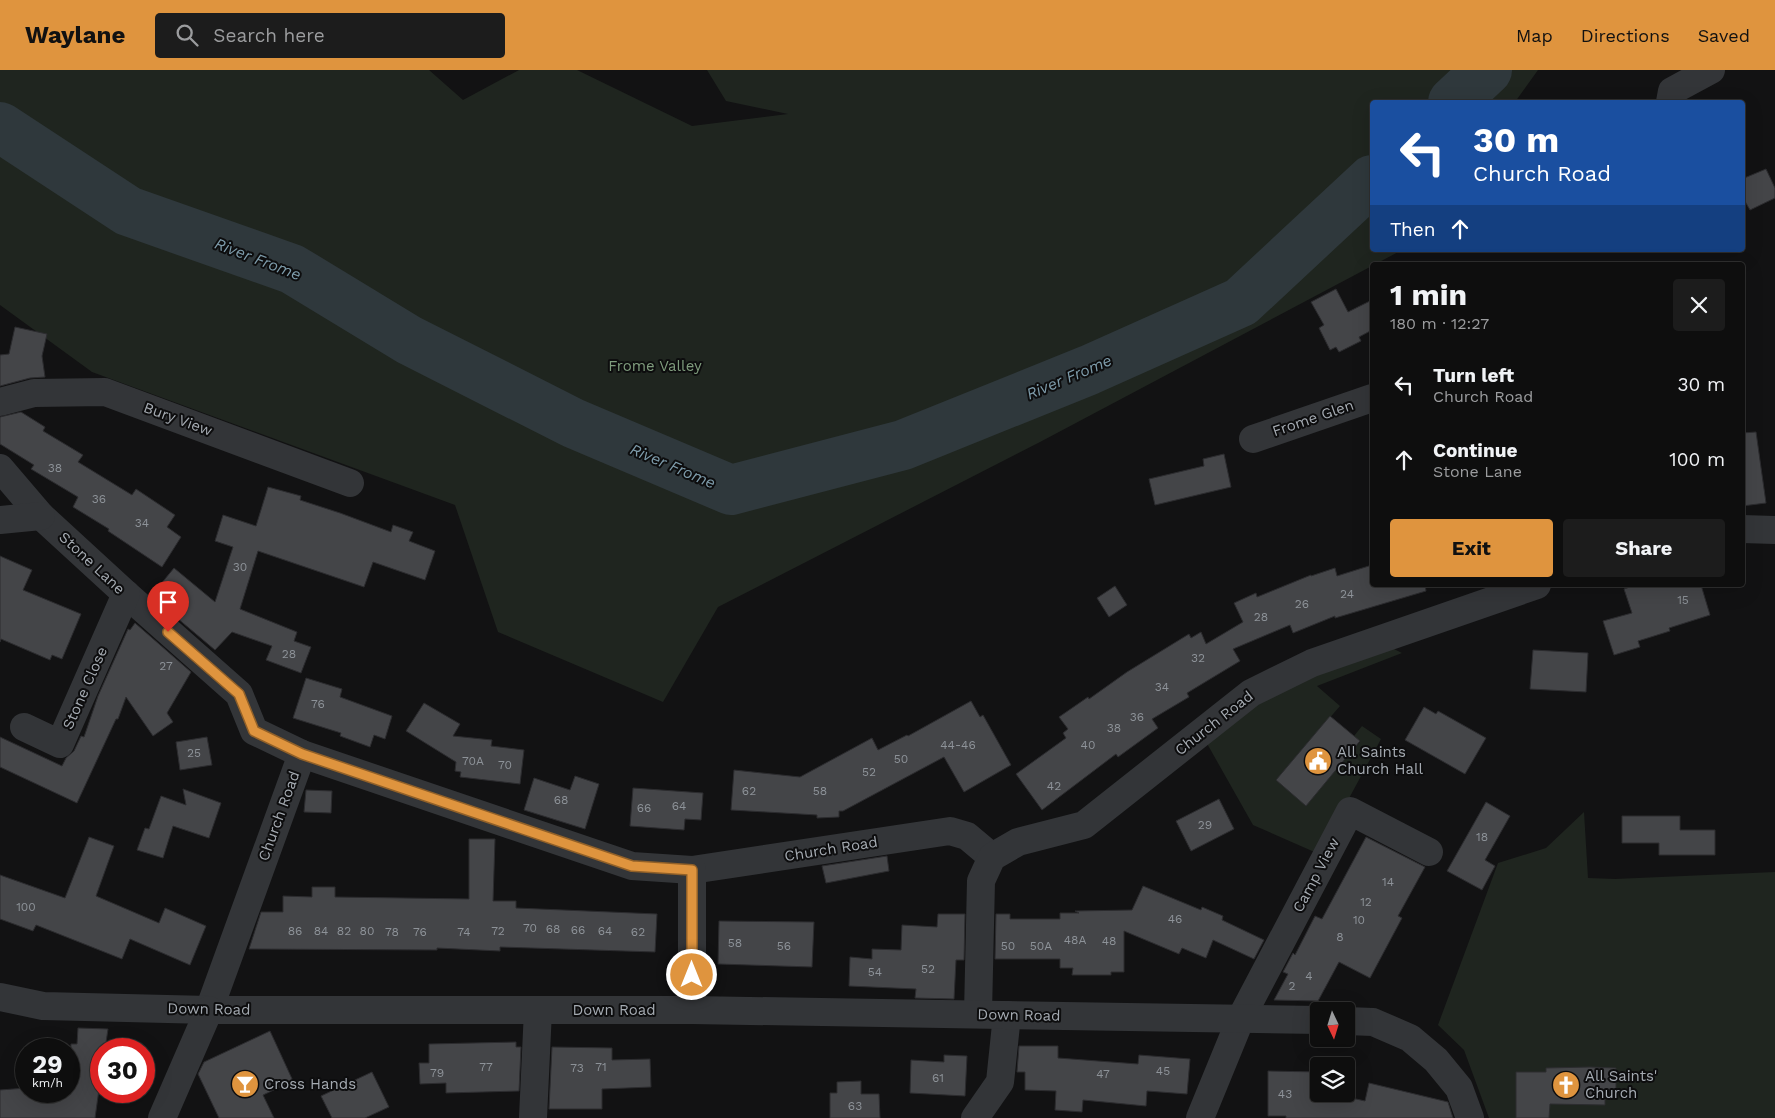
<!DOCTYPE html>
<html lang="en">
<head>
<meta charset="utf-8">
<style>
  :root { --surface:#0e0e0e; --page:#1c1c1c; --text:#f1f3f6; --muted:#9b9c9e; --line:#2e2e2e; --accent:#df943e }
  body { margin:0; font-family:"Work Sans",sans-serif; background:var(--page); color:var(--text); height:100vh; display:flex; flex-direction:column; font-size:19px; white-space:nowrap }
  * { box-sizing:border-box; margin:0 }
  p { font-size:16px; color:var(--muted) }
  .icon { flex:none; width:28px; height:28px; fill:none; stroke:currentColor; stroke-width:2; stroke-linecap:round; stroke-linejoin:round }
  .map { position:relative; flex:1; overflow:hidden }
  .side { position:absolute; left:1370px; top:192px; width:375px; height:325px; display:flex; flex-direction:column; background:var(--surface); border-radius:5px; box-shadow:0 5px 20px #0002,0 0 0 1px var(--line) }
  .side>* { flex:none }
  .guide { position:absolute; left:1370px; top:30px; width:375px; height:152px; border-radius:5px; box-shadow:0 5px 20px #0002,0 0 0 1px var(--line); background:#1a4fa0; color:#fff; overflow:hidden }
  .needle { width:32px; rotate:176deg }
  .fabs { position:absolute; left:1310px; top:932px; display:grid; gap:10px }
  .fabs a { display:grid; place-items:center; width:45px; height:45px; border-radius:5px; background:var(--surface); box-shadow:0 5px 20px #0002,0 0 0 1px var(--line); font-size:25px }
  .speed { position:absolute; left:15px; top:968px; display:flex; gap:10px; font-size:25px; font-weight:700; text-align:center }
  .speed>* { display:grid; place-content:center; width:65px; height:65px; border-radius:50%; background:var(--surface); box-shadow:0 5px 20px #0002,0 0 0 1px var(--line); line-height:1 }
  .speed small { font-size:12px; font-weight:400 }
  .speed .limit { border:8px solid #d22; background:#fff; color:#111 }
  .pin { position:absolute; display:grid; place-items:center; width:42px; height:42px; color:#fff; margin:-51px -21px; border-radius:50% 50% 50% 0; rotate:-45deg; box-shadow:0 0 5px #0007 }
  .pin .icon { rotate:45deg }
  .me { position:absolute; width:55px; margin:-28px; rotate:0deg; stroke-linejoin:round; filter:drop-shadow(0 0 4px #0008) }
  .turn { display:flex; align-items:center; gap:18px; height:105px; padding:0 20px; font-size:22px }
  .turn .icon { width:65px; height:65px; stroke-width:2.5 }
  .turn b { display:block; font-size:35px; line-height:42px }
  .then { display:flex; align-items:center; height:48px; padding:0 20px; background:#0003; gap:10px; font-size:19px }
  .round { display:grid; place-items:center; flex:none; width:52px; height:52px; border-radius:5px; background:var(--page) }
  .summary { display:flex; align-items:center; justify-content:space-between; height:85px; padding:0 20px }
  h1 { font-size:30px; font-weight:700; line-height:38px }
  .primary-button { display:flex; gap:10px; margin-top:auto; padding:10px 20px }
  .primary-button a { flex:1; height:58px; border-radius:5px; background:var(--accent); color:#111; font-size:20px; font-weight:700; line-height:58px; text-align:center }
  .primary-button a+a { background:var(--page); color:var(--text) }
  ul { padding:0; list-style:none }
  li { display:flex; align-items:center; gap:15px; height:75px; padding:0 20px }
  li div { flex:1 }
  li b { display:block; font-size:19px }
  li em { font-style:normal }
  header { display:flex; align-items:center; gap:30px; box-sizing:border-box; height:70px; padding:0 25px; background:var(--accent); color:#111 }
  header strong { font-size:24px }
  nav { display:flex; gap:28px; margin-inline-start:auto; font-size:18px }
  .search { width:350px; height:45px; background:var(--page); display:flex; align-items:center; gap:12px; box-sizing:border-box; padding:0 18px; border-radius:5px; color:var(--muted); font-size:19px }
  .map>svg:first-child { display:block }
  .green { fill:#1f251f }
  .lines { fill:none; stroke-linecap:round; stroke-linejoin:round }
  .river { stroke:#2f383c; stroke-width:50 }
  .building { fill:#444548; stroke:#2c2c2f }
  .minor { stroke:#333538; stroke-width:28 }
  .tertiary { stroke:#333538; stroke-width:28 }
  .route-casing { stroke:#916028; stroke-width:12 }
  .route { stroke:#df943e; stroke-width:9 }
  .labels { text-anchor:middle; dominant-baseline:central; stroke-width:4; stroke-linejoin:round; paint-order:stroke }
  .number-label { font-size:12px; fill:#8d9298 }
  .park-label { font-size:15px; fill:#7f9c7d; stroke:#0d0d0e }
  .street-label { font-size:15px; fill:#a5abb2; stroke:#0d0d0e }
  .poi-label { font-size:15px; fill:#a5abb2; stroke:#0d0d0e; text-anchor:start }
  .water-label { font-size:16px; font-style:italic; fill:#7e9cab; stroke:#0d0d0e }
</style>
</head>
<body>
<header>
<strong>Waylane</strong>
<div class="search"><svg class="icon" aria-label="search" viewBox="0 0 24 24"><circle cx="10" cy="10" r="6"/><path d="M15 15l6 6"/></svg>Search here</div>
<nav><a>Map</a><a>Directions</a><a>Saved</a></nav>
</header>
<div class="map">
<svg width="1775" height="1048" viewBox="0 0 1775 1048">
  <rect width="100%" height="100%" fill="#121213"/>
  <g class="green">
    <path d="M0,0H429L463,30L519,0H577L692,56L788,44L726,31L707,0H1538L1515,32H1372V180H1402L1040,372L718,537L663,632L498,562L455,435L92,302L0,235Z"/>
    <path d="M1388,576L1402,583L1317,616L1340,636L1276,710L1306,735L1360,672L1354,666L1362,656L1381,669L1319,784L1253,755L1205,670L1264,620Z"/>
    <path d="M1584,742L1588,808L1615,809L1775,802V1048H1489L1464,980L1438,955L1498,793L1546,778Z"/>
  </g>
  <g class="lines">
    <g class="river">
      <path d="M1453,32L1487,0"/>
      <path d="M0,57L128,141L292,199L409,270L573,353L731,420L903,375L1089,300L1241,232L1372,110"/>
    </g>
  </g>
  <g class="building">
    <path d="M1766,99L1775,118V128L1750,140L1742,126V109Z"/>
    <path d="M1336,219L1348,242L1372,230V260L1359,267L1361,271L1339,282L1336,277L1330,280L1319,258L1324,255L1311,232Z"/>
    <path d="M15,257L47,264L42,286L45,307L30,308L0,316V285L9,284Z"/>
    <path d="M21,342L45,357L43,361L83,385L78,392L132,425L136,419L175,445L167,457L181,467L162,497L108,461L109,459L73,437L78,427L31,399L34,395L0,374V347Z"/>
    <path d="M1756,362L1766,433L1742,436V363Z"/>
    <path d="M1224,384L1231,417L1155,435L1149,409L1204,396L1203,389Z"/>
    <path d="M268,417L301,426L300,430L340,443L391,462L393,455L413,462L409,471L435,481L425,510L373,492L364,517L258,481L240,539L297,562L294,571L311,577L301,603L266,590L272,576L232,562L215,580L151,526L174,498L215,532L233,477L215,471L223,445L256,456Z"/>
    <path d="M0,486L32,500L23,520L81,544L62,589L52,585L50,590L1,569L0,572Z"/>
    <path d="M1372,495V515H1425L1426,521L1335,548V546L1293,563L1290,555L1233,579L1240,591L1187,623L1189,627L1152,649L1158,658L1118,687L1116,684L1042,740L1016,704L1066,668L1063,663L1068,659L1059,647L1088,627L1089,629L1127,602L1189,564L1191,568L1201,562L1206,574L1243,552L1234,533L1256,523L1257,527L1311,505V506L1335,498L1337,506Z"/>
    <path d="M1636,515H1701L1710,545L1669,558L1670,561L1638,571L1640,577L1614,585L1603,551L1632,543L1624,519Z"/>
    <path d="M1115,516L1127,535L1109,547L1097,528Z"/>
    <path d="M135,553L191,602L167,643L173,652L153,666L126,627L118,649H116L77,733L0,697V667L62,696L66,688L74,681L81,666L84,667L98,626L128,559L130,560Z"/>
    <path d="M1533,580L1588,583L1586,622L1530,619Z"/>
    <path d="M306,608L342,619L340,627L392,646L385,669L374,665L370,677L340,666L341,663L293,648Z"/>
    <path d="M971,631L980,647L983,645L1011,695L964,722L944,687L843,741H839V747L817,748V745L731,740L734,700L800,707L872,668L878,680L907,665L908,666Z"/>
    <path d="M424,633L460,654L453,666L492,670L491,676L524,680L520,714L460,707L461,702L455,701L456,692L406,661Z"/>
    <path d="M1424,637L1436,644L1438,641L1486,668L1465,704L1405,670Z"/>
    <path d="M1330,646L1360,671L1306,736L1276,710Z"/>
    <path d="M207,667L212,695L180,700L176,672Z"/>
    <path d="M575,706L599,714L585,759L524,740L534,708L570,720Z"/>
    <path d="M633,718L703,723L701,750L685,749L684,760L630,756Z"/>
    <path d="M183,719L221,733L209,768L173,756L163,788L137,780L145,758L149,759L161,726L186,735Z"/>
    <path d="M306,720L332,721L331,743L304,742Z"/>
    <path d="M1219,729L1234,759L1191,781L1176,751Z"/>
    <path d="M1486,732L1510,746L1485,790L1495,796L1482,820L1447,801Z"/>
    <path d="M1622,746H1680V760H1715V785H1659V773H1622Z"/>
    <path d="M89,767L114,776L96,826L159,853L165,838L206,856L190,895L130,869L122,889L36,855L33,861L0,849V805L65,828Z"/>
    <path d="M1366,767L1425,797L1398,846L1402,848L1370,908L1339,892L1318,931L1274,930L1288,904L1283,902L1293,883L1295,885L1315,846L1322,849Z"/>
    <path d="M469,769H495L493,831H516V838L657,844L655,882L500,877V881L437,878V880L249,879L261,842H283V826L312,827V817H335V827L469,829Z"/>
    <path d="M887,786L889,801L826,813L822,796Z"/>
    <path d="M1143,816L1201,840L1202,837L1223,846L1222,850L1264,870L1254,889L1213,870L1206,888L1182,878L1179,884L1124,861V902H1111V905H1072L1073,898H1060V889H995L996,844H1010V849H1060V843H1079L1075,841L1132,840Z"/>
    <path d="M938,844H965L964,890H956L954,929L915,928L916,919L849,916L850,887L872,889V879L901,880L902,855L937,857Z"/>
    <path d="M719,851L814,852L812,897L718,894Z"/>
    <path d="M78,958L108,959L105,979H101V1005L95,1048H0V1020L26,1018V1021H69L71,974H77Z"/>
    <path d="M270,961L293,1011L263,1025L274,1048H219L198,1004L204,992Z"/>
    <path d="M516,972V977H521L519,1021L446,1023V1013L420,1014L419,993H429V974Z"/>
    <path d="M1019,976H1058V988L1138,994L1139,985L1190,989L1187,1024L1147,1021L1146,1036L1083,1030L1082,1042L1055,1040L1056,1021L1025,1020V1002H1017Z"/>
    <path d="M552,977L612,978V990L650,989L651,1017L602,1019V1039H549Z"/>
    <path d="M944,985L967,986L965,1026L910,1023L911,990L944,992Z"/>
    <path d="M1590,997L1616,998V1028H1605V1035L1550,1034L1549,1048H1516V1002H1546V998Z"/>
    <path d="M1268,1001L1319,1002V1024H1334L1365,1031L1369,1013L1448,1032L1453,1048H1286V1046H1268Z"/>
    <path d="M372,1002L389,1037L365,1048H332L321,1026Z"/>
    <path d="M861,1011V1024H879L880,1048H830V1023H837V1012Z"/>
  </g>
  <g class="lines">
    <g class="minor">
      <path d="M1670,32L1672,21L1711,0"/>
      <path d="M0,332L34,323L105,322L350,413"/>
      <path d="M1253,369L1372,328"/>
      <path d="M0,398L41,446L126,524L239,624L254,661L302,684L632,796L692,800L950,761L967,766L992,787"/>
      <path d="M0,450L41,446"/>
      <path d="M1742,459L1775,460"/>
      <path d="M24,657L60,674L126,524"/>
      <path d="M209,940L302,684"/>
      <path d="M692,940V800"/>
      <path d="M978,943L981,811L992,787L1018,772L1084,755L1251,623L1312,593L1537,515"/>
      <path d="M533,1048L538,940"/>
      <path d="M975,1048L1000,1012L1007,945"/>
      <path d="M1200,1048L1241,948L1350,741L1429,782"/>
    </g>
    <g class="tertiary">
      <path d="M0,927L43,936L209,940H692L1319,950"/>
      <path d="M1346,951L1373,952L1410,968L1436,990L1459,1018L1470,1048"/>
      <path d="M162,1048L209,940"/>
    </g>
  </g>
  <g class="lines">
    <g class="route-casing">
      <path id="route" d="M168,562L239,624L254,661L302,684L632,796L692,800V905"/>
    </g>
    <use href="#route" class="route"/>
  </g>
  <defs>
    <g id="civic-disc" transform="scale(1.4375)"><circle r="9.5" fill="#df943e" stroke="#0d0d0e"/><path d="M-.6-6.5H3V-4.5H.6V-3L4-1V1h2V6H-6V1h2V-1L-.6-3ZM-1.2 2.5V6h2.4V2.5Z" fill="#fff"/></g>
    <g id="bar-disc" transform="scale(1.4375)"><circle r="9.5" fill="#df943e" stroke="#0d0d0e"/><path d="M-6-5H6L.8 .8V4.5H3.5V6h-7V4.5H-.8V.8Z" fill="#fff"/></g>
    <g id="church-disc" transform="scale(1.4375)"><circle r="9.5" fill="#df943e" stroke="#0d0d0e"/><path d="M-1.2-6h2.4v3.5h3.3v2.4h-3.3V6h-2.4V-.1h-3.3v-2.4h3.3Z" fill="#fff"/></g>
  </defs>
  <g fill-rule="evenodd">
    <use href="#civic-disc" x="1318" y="691"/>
    <use href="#bar-disc" x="245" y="1014"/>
    <use href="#church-disc" x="1566" y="1015"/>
  </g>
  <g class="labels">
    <g class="number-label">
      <text x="55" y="398">38</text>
      <text x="99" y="429">36</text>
      <text x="142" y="453">34</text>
      <text x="240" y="497">30</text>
      <text x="1347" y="524">24</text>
      <text x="1683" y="530">15</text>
      <text x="1302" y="534">26</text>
      <text x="1261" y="547">28</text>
      <text x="289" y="584">28</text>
      <text x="1198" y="588">32</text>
      <text x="166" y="596">27</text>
      <text x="1162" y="617">34</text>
      <text x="318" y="634">76</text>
      <text x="1137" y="647">36</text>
      <text x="1114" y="658">38</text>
      <text x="958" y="675">44-46</text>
      <text x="1088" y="675">40</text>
      <text x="194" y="683">25</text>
      <text x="901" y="689">50</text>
      <text x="473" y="691">70A</text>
      <text x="505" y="695">70</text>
      <text x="869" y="702">52</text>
      <text x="1054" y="716">42</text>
      <text x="749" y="721">62</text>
      <text x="820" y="721">58</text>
      <text x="561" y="730">68</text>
      <text x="679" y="736">64</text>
      <text x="644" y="738">66</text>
      <text x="1205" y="755">29</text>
      <text x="1482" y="767">18</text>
      <text x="1388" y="812">14</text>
      <text x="1366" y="832">12</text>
      <text x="26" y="837">100</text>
      <text x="1175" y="849">46</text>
      <text x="1359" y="850">10</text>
      <text x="530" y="858">70</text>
      <text x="553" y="859">68</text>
      <text x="578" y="860">66</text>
      <text x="295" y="861">86</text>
      <text x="321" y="861">84</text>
      <text x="344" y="861">82</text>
      <text x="367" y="861">80</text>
      <text x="498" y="861">72</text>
      <text x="605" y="861">64</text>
      <text x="392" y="862">78</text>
      <text x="420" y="862">76</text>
      <text x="464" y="862">74</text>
      <text x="638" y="862">62</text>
      <text x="1340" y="867">8</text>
      <text x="1075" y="870">48A</text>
      <text x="1109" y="871">48</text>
      <text x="735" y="873">58</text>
      <text x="784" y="876">56</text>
      <text x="1008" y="876">50</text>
      <text x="1041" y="876">50A</text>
      <text x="928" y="899">52</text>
      <text x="875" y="902">54</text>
      <text x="1309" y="906">4</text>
      <text x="1292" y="916">2</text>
      <text x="486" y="997">77</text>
      <text x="601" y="997">71</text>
      <text x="577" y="998">73</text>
      <text x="1163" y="1001">45</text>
      <text x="437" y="1003">79</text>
      <text x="1103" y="1004">47</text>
      <text x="938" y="1008">61</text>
      <text x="1285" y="1024">43</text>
      <text x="855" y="1036">63</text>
    </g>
    <g class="park-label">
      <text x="655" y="296">Frome Valley</text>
    </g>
    <g class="street-label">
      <text transform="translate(1313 348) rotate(-19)">Frome Glen</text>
      <text transform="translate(178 349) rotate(20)">Bury View</text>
      <text transform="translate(92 493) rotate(43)">Stone Lane</text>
      <text transform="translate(85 618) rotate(-66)">Stone Close</text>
      <text transform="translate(1214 653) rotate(-38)">Church Road</text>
      <text transform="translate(279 746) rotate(-70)">Church Road</text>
      <text transform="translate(831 779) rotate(-9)">Church Road</text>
      <text transform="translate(1316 805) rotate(-62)">Camp View</text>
      <text transform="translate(209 939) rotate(1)">Down Road</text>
      <text x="614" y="940">Down Road</text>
      <text transform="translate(1019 945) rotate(1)">Down Road</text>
    </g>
    <g class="poi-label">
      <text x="1337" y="682">All Saints<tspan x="1337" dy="17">Church Hall</tspan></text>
      <text x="1585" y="1006">All Saints'<tspan x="1585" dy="17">Church</tspan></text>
      <text x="264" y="1014">Cross Hands</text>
    </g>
    <g class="water-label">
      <text transform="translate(258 189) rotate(21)">River Frome</text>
      <text transform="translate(1069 307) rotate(-23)">River Frome</text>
      <text transform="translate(673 396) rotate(23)">River Frome</text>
    </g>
  </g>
</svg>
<div class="fabs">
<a><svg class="needle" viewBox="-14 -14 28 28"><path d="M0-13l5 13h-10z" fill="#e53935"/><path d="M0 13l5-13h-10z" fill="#9b9c9e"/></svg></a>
<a><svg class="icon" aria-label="layers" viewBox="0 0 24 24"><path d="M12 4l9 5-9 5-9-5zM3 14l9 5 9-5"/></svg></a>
</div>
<div class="speed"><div>29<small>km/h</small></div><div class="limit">30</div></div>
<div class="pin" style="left:168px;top:562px;background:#d93025"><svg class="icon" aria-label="arrive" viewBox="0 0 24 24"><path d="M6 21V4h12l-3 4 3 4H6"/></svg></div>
<svg class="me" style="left:692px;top:905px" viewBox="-20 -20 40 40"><circle r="17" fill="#df943e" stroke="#fff" stroke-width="3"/><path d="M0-11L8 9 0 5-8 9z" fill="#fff"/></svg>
<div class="guide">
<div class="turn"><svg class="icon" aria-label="left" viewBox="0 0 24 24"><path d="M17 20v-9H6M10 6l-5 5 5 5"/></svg><div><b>30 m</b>Church Road</div></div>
<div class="then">Then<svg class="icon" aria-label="ahead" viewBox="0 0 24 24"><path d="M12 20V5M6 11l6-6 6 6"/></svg></div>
</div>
<section class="side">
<div class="summary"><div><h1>1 min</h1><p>180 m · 12:27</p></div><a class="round"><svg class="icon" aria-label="close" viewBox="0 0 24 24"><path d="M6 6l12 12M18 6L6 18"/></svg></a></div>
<ul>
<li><svg class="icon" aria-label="left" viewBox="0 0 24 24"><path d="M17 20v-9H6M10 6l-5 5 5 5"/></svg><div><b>Turn left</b><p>Church Road</p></div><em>30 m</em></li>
<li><svg class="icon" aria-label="ahead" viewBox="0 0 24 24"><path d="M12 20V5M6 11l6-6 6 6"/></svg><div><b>Continue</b><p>Stone Lane</p></div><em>100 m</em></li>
</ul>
<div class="primary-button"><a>Exit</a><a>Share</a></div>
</section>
</div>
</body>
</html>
